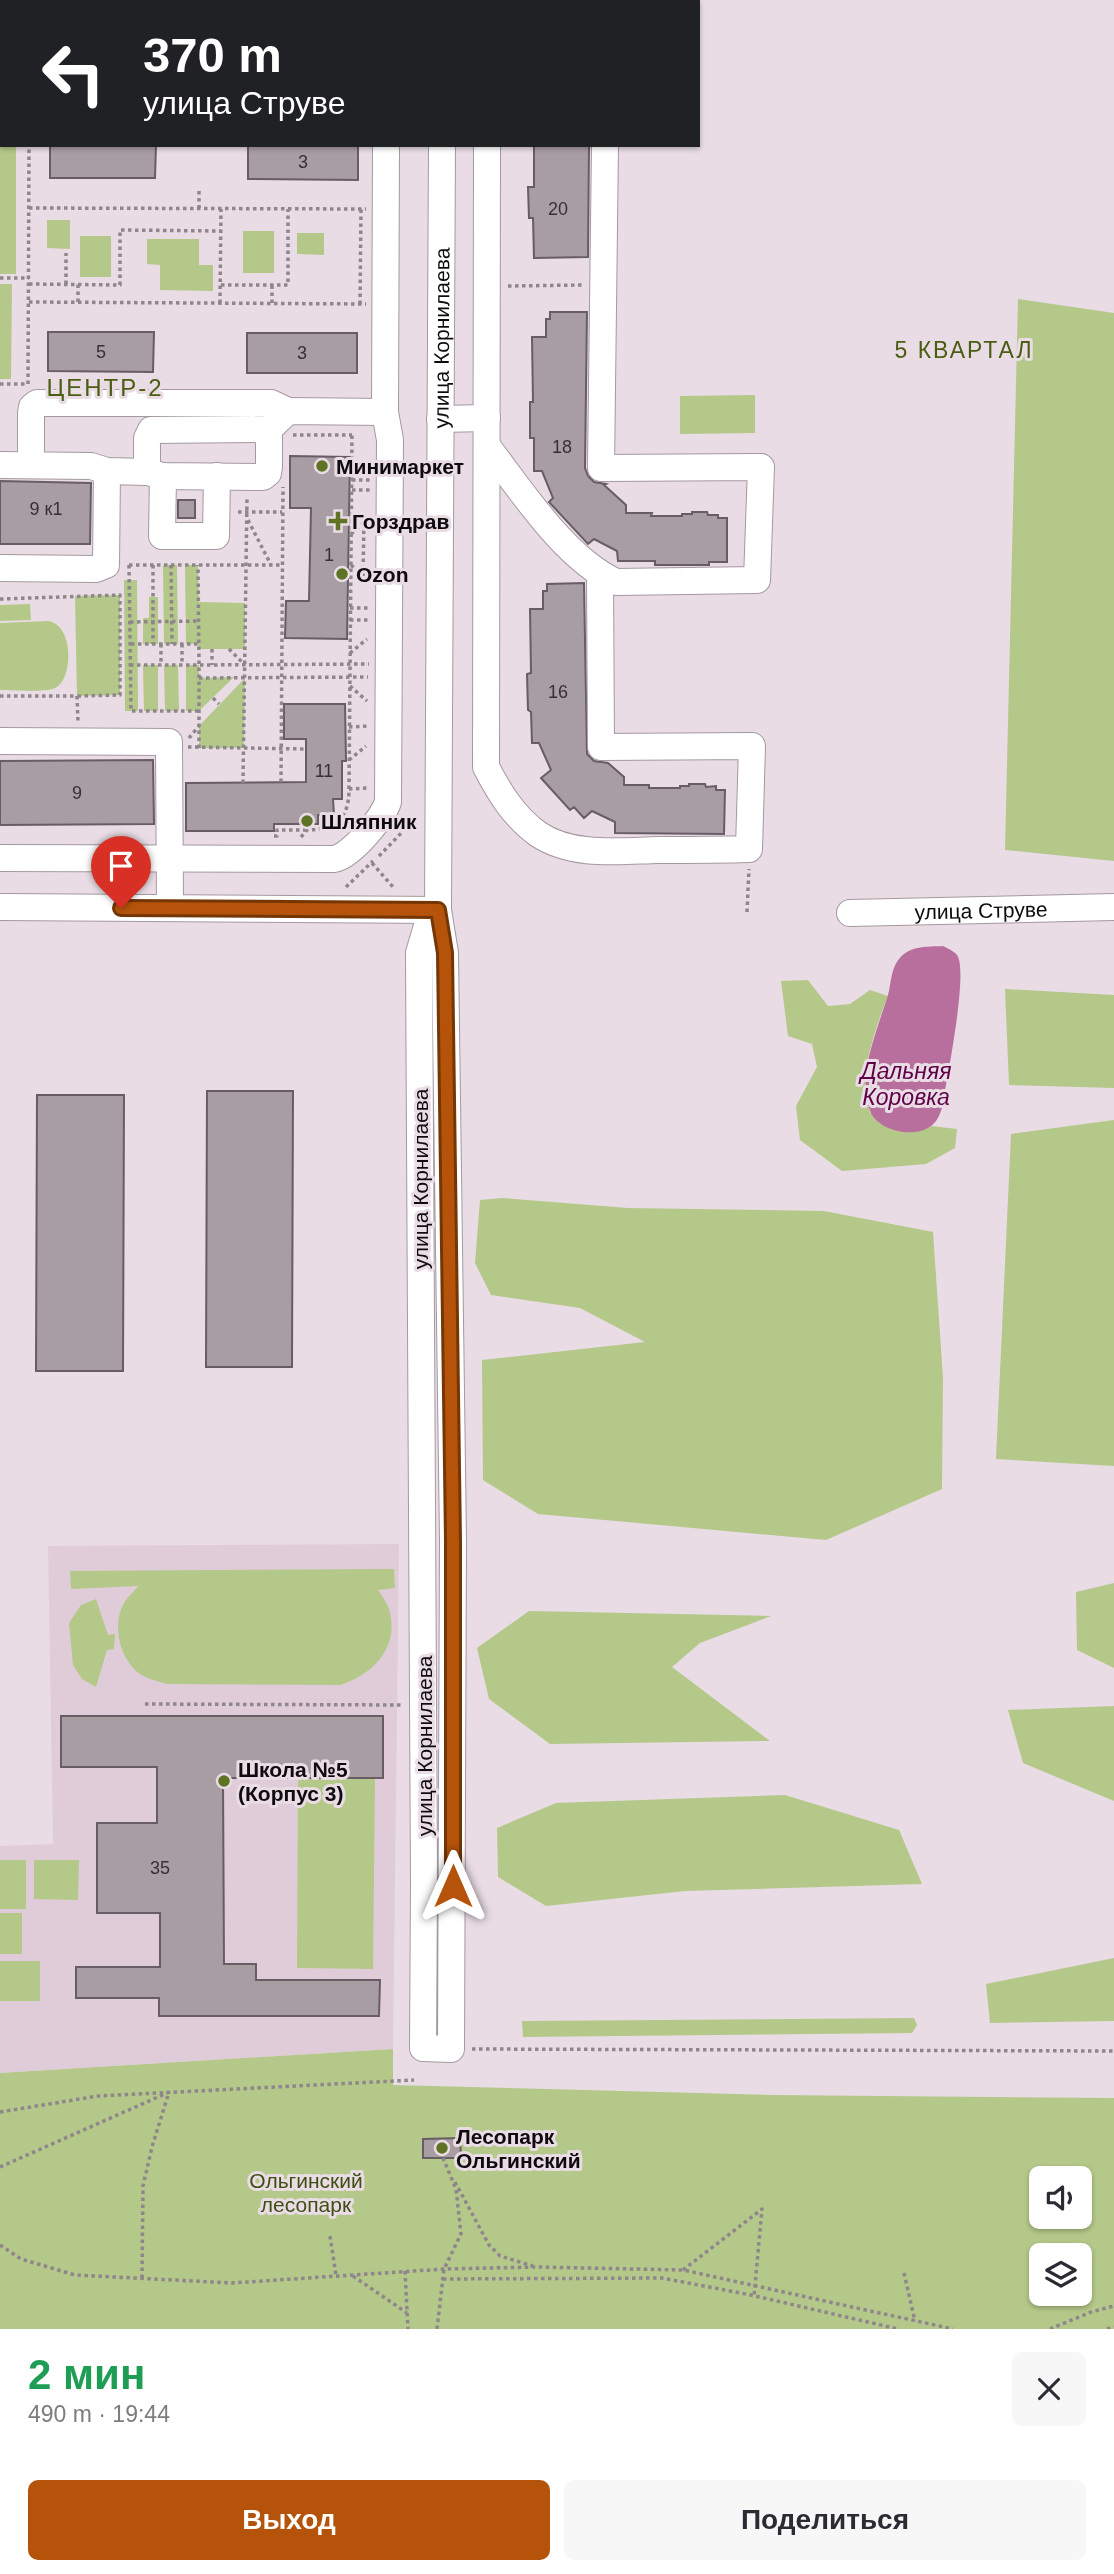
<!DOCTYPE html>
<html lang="ru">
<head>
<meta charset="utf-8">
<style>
  :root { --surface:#fff; --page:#f7f7f7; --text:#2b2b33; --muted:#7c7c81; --accent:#b45309 }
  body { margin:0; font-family:Arial,sans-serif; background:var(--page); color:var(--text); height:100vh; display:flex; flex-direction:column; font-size:26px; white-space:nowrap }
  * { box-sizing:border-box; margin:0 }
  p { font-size:23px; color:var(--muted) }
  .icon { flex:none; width:38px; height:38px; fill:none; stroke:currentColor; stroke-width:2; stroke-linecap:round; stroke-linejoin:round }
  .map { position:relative; height:2329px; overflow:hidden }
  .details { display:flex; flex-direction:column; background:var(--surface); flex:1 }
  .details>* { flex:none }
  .banner { position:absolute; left:0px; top:0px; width:700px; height:147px; box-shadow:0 2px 5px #0004; background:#202124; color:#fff; overflow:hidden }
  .tools { position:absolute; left:1029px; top:2166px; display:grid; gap:14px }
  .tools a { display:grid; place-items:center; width:63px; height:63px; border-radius:10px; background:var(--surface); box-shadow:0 2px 5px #0004; font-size:35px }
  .pin { position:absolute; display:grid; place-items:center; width:60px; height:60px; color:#fff; margin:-72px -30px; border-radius:50% 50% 50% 0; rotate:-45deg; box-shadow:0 0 7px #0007 }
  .pin .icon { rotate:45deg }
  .me { position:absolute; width:77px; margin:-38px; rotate:0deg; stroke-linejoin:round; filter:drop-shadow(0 0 5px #0008) }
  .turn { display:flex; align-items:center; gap:24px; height:147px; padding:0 28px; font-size:32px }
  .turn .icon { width:91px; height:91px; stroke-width:2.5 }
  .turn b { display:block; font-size:49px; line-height:60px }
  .round { display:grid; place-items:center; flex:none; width:74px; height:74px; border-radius:10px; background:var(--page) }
  .headline { display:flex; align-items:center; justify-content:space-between; height:119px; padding:0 28px }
  h1 { font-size:42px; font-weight:600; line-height:52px; color:#1e9e55 }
  .primary-button { display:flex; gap:14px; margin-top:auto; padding:14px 28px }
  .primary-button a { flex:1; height:80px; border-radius:10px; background:var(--accent); color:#fff; font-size:28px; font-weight:600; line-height:80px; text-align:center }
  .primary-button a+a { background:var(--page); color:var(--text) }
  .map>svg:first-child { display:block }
  .built { fill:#e0ccd8 }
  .green { fill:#b4c889; fill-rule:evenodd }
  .water { fill:#b96f9e }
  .building { fill:#a99da4; stroke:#685d64; stroke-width:2 }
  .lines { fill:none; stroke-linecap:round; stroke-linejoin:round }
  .minor-casing { stroke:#a599a0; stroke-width:28 }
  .path { stroke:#8f868c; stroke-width:3.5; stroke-dasharray:3.5 3.5; stroke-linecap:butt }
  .minor { stroke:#fff; stroke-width:26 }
  .route-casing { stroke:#753606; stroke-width:18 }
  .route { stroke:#b45309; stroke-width:12 }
  .poi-dot { fill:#5e7323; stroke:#e9dce4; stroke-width:2.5 }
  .labels { text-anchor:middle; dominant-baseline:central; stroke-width:6; stroke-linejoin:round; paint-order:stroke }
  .number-label { font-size:18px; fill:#363033 }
  .street-label { font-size:21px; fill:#0f0b0d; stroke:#e9dce4 }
  .poi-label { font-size:21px; font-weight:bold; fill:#0f0b0d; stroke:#e9dce4; text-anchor:start }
  .park-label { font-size:21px; fill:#3f4f13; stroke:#e9dce4 }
  .neighbourhood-label { font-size:23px; letter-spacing:2px; fill:#4b5d12; stroke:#e9dce4 }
  .water-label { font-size:23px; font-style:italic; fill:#5f0048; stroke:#e9dce4 }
  .quarter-label { font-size:24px; letter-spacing:2px; fill:#4b5d12; stroke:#e9dce4 }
</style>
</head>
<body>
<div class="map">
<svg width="1114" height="2329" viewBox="0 0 1114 2329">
  <rect width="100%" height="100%" fill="#e9dce4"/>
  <path class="built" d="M399,1544L393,2049L0,2073V1846L53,1844L48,1546Z"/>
  <g class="green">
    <path d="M0,100L2,145H16V274H0Z"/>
    <path d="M47,220H70V249L47,248Z"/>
    <rect x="243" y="231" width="31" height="42"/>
    <path d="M297,233H324V255L297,254Z"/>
    <rect x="80" y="236" width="31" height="41"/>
    <path d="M147,239H199V265H213V291L160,290V265L147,264Z"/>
    <path d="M0,284H12L11,379H0Z"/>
    <path d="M1018,299L1114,313V861L1005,850Z"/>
    <path d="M755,395V433L680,434V396Z"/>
    <path d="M163,565H177L178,644H164Z"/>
    <path d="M185,565H198L199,602L245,603V649H199L198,644H186Z"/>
    <path d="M124,580H137L138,711H125Z"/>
    <path d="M120,595V695L77,696L75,596Z"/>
    <path d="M149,597H158V644H143V618H149Z"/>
    <path d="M30,604L31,620L0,621V605Z"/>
    <path d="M48,621C75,625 73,681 55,688C43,693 14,690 0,690V623Z"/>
    <path d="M143,665H158V711H144Z"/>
    <path d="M164,665H178L179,711H165Z"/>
    <path d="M186,665H199V678L234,677L199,711H186Z"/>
    <path d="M245,678L244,748H199V726Z"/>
    <path d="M808,980L828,1006L850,1004L870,990L888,996C874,1032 858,1075 870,1113L922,1130L932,1126L957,1129L955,1148L926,1164L842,1171L800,1140L796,1106L817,1067L812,1044L788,1036L781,981Z"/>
    <path d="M1005,989L1114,995V1088L1009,1085Z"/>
    <path d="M1114,1120V1466L996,1459L1011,1134Z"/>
    <path d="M503,1198L628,1208L824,1211L933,1232L943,1378L942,1489L826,1540L538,1514L483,1480L482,1360L645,1342L580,1308L491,1295L475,1263L480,1200Z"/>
    <path d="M394,1569L395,1588L378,1590C382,1596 387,1603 389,1609C400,1647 374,1674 340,1685L167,1684C157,1681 144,1678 136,1671C119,1655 112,1624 124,1603C127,1597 134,1592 138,1586L71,1589L70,1571Z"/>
    <path d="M1114,1583V1668L1077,1650L1076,1592Z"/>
    <path d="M96,1599L108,1635L115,1634L114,1649L107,1650L96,1687L82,1679L73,1665L69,1623L81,1605Z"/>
    <path d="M529,1611L771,1616L700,1643L672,1667L770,1741L550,1744L489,1699L477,1648Z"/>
    <path d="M1114,1706V1801L1023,1763L1008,1710Z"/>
    <path d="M375,1778L373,1969L297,1968L298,1779Z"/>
    <path d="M785,1795L899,1830L922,1884L685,1891L546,1906L498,1877L497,1828L556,1803Z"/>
    <rect x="0" y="1860" width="26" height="49"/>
    <path d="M34,1860H79L78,1900L34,1899Z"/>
    <rect x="0" y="1913" width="22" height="41"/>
    <path d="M1114,1958V2021L990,2023L986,1984Z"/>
    <rect x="0" y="1961" width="40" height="40"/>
    <path d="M914,2018L917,2025L912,2033L523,2037L522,2021Z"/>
    <path d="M393,2049V2085L772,2095L1114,2098V2329H0V2073ZM1041,2179H1080V2217H1041ZM1041,2256H1080V2294H1041Z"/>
  </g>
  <path class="water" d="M943,946C947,948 954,951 957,955C969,971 946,1083 942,1108C940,1114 937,1122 931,1126C914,1139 878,1131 870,1111C856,1077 878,1028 888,995C891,984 891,968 899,959C910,945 927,947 943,946Z"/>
  <g class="building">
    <path d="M50,145H156L155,178H50Z"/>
    <path d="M248,145H358V180L248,179Z"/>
    <path d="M534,145H589L588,257L534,258L533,218H529L528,187H534Z"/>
    <path d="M550,312H587L585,468L588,476L594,482L606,484L604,485L626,505V513H652L651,516H682V514H692V512H707L708,515H718V518H727V562H709V565H655V561H618L617,551L594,539L588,544L549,502L553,498L542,471H534V438H530V402H533L532,337H546V319H550Z"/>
    <path d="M48,332H154L153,372L48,371Z"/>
    <rect x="247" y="333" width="110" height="40"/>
    <path d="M290,456L350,457L347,639L285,638L286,601H309L311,508H290Z"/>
    <path d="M0,481L91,483L90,544H0Z"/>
    <rect x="178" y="500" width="17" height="18"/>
    <path d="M584,583L587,754L594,761L608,763L624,777V785H649V788H680V786H689V784H705L706,787L716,786V790H725L724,834L615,833V822L592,811L584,818L574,807L570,810L541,778L551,770L539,743H532L531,712L528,710L527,674L531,673L530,609H543V591H547V584Z"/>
    <path d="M284,704H345L346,761H342V799H333L334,815H318V824H274V831H186V783L306,782V739H284Z"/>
    <path d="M153,760L154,824L0,825V761Z"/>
    <path d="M207,1091H293L292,1367H206Z"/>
    <path d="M37,1095H124L123,1371H36Z"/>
    <path d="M61,1716H383V1778H223L224,1964H256V1980H380L379,2016H159V1998H76V1967H160V1913H97V1823H157V1767H61Z"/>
    <path d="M460,2138L461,2158H423V2139Z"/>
  </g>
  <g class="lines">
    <g class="minor-casing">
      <g id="minor">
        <path d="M5,2V0"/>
        <path d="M179,2V0"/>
        <path d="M387,2V0"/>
        <path d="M443,2V0"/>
        <path d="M487,145L486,767C499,792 514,817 538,834C572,857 619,851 658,850C689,850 719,850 749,849L752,746L601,747L600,575"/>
        <path d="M440,419L487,418"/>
        <path d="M487,446C521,490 565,559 616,582L757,580L761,467L601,468L605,145"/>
        <path d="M0,465L91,466L107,471L147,472V438L151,430L269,429L288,411L385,412"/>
        <path d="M31,465V413L32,407L37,403H271L288,411"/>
        <path d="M147,472L163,476L263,477L268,473L269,467V429"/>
        <path d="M163,476L162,536H216L217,476"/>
        <path d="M0,568L96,569L106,565L107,471"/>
        <path d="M0,741L169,742L170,908"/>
        <path d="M0,858L334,859C351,856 382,819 388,802L390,440L385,412L386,145"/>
        <path id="s1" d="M0,907L438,910L442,145"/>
        <path d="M438,910L445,953L453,1541L451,2049L423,2048L424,1883L419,953L427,926Z"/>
        <path id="s2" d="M850,913L1114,907"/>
      </g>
    </g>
    <g class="path">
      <path d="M199,191V208"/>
      <path d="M29,208L366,209"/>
      <path d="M0,278H29"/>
      <path d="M29,284L120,285V230L221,231"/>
      <path d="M66,284V253"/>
      <path d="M221,285H288V209"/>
      <path d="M508,286L584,285"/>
      <path d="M29,302L366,304"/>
      <path d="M78,302V284"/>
      <path d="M220,303L221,209"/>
      <path d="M272,303V285"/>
      <path d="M360,304L361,209"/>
      <path d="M0,384H28L29,145"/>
      <path d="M293,435H352"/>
      <path d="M352,480H371"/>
      <path d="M352,490H370"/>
      <path d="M238,512H282"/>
      <path d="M248,520L271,565"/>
      <path d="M351,534L365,521"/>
      <path d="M129,565L131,711H199"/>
      <path d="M129,565H282"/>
      <path d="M153,565V644"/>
      <path d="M171,565L172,644"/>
      <path d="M351,565L362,575"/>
      <path d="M363,576L364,522"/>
      <path d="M0,599L120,595V695L77,696"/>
      <path d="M350,608H369"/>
      <path d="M350,620H369"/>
      <path d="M130,622L199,621"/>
      <path d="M131,644H199"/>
      <path d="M161,644V665"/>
      <path d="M182,644V665"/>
      <path d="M212,649V665"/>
      <path d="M229,649L245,665"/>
      <path d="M350,653L367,639"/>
      <path d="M130,665H199L198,565"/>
      <path d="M199,678L368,677"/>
      <path d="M350,686L367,701"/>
      <path d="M0,696H77L78,722"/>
      <path d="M213,698L219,704"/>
      <path d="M349,727L369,726"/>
      <path d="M189,738L199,726"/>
      <path d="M188,747L306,749"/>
      <path d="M199,748V665L369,664"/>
      <path d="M349,760L366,746"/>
      <path d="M281,782L283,487"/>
      <path d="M243,783L247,498"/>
      <path d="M349,789L352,435"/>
      <path d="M274,836H277V830H307"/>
      <path d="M301,837L307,830C335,829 349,820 349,789L368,788"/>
      <path d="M379,856L409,825"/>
      <path d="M372,863L393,887"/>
      <path d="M346,887L373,861"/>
      <path d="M747,912L749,869"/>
      <path d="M145,1704L403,1705"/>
      <path d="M472,2049L1114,2051"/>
      <path d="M0,2112L98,2096L414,2080"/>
      <path d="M0,2167L167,2093"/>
      <path d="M455,2182L489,2245L500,2256L533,2266"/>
      <path d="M330,2236L336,2275"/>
      <path d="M0,2245L21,2259L75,2275L232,2283L444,2269L537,2267L683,2270L953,2329"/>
      <path d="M683,2270L762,2209L754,2296"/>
      <path d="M405,2271L408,2329"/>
      <path d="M904,2273L915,2321"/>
      <path d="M353,2276L407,2313"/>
      <path d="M142,2278L143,2186L152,2147L169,2092"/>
      <path d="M443,2279L662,2278L751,2295L898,2329"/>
      <path d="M437,2329L444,2269L461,2234L456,2189L443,2158"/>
      <path d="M1050,2329L1091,2312L1114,2306"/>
      <path d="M1107,2329L1114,2327"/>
    </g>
    <use href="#minor" class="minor"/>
  </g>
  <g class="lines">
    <g class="route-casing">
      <path id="route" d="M121,908L438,910L445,953L453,1541V1886"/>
    </g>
    <use href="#route" class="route"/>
  </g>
  <g class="poi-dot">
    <circle cx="322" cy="466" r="7"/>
    <path d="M334.5 510.5h7v7h7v7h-7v7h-7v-7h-7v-7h7z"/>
    <circle cx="342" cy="574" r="7"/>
    <circle cx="307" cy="821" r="7"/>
    <circle cx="224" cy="1781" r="7"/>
    <circle cx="442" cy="2148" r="7"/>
  </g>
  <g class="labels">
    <g class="number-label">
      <text x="303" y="162">3</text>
      <text x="558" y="209">20</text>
      <text x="101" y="352">5</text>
      <text x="302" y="353">3</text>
      <text x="562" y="447">18</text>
      <text x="46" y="509">9 к1</text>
      <text x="329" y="555">1</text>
      <text x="558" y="692">16</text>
      <text x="324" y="771">11</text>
      <text x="77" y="793">9</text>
      <text x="160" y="1868">35</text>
    </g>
    <g class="street-label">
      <text stroke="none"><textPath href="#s1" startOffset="1010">улица Корнилаева</textPath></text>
      <text stroke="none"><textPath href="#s2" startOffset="131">улица Струве</textPath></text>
      <text transform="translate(420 1179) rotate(-90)">улица Корнилаева</text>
      <text transform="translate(424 1746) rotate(-90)">улица Корнилаева</text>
    </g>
    <g class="poi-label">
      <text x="336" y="466">Минимаркет</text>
      <text x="352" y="521">Горздрав</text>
      <text x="356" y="574">Ozon</text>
      <text x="321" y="821">Шляпник</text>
      <text x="238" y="1769">Школа №5<tspan x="238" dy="24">(Корпус 3)</tspan></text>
      <text x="456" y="2136">Лесопарк<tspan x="456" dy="24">Ольгинский</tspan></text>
    </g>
    <g class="park-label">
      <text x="306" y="2180">Ольгинский<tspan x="306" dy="24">лесопарк</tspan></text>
    </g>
    <g class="neighbourhood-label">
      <text x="964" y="350">5 КВАРТАЛ</text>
    </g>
    <g class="water-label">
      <text x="906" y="1071">Дальняя<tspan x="906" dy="26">Коровка</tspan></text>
    </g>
    <g class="quarter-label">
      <text x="105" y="387">ЦЕНТР-2</text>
    </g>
  </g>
</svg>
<div class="tools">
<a><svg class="icon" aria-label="sound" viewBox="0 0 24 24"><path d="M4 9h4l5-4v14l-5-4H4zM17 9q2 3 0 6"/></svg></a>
<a><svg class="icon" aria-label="layers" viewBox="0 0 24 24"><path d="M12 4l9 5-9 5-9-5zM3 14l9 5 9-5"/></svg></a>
</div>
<div class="pin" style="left:121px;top:908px;background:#d93025"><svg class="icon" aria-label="arrive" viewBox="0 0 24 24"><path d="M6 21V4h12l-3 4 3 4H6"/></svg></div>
<svg class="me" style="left:453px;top:1886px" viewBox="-20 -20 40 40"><path d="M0-17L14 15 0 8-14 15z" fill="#b45309" stroke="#fff" stroke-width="4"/></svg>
<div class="banner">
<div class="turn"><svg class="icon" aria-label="left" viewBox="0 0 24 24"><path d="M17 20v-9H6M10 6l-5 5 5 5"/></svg><div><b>370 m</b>улица Струве</div></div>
</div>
</div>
<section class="details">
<div class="headline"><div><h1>2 мин</h1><p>490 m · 19:44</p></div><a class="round"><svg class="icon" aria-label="close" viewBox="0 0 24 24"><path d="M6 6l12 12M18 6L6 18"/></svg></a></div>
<div class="primary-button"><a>Выход</a><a>Поделиться</a></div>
</section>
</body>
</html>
